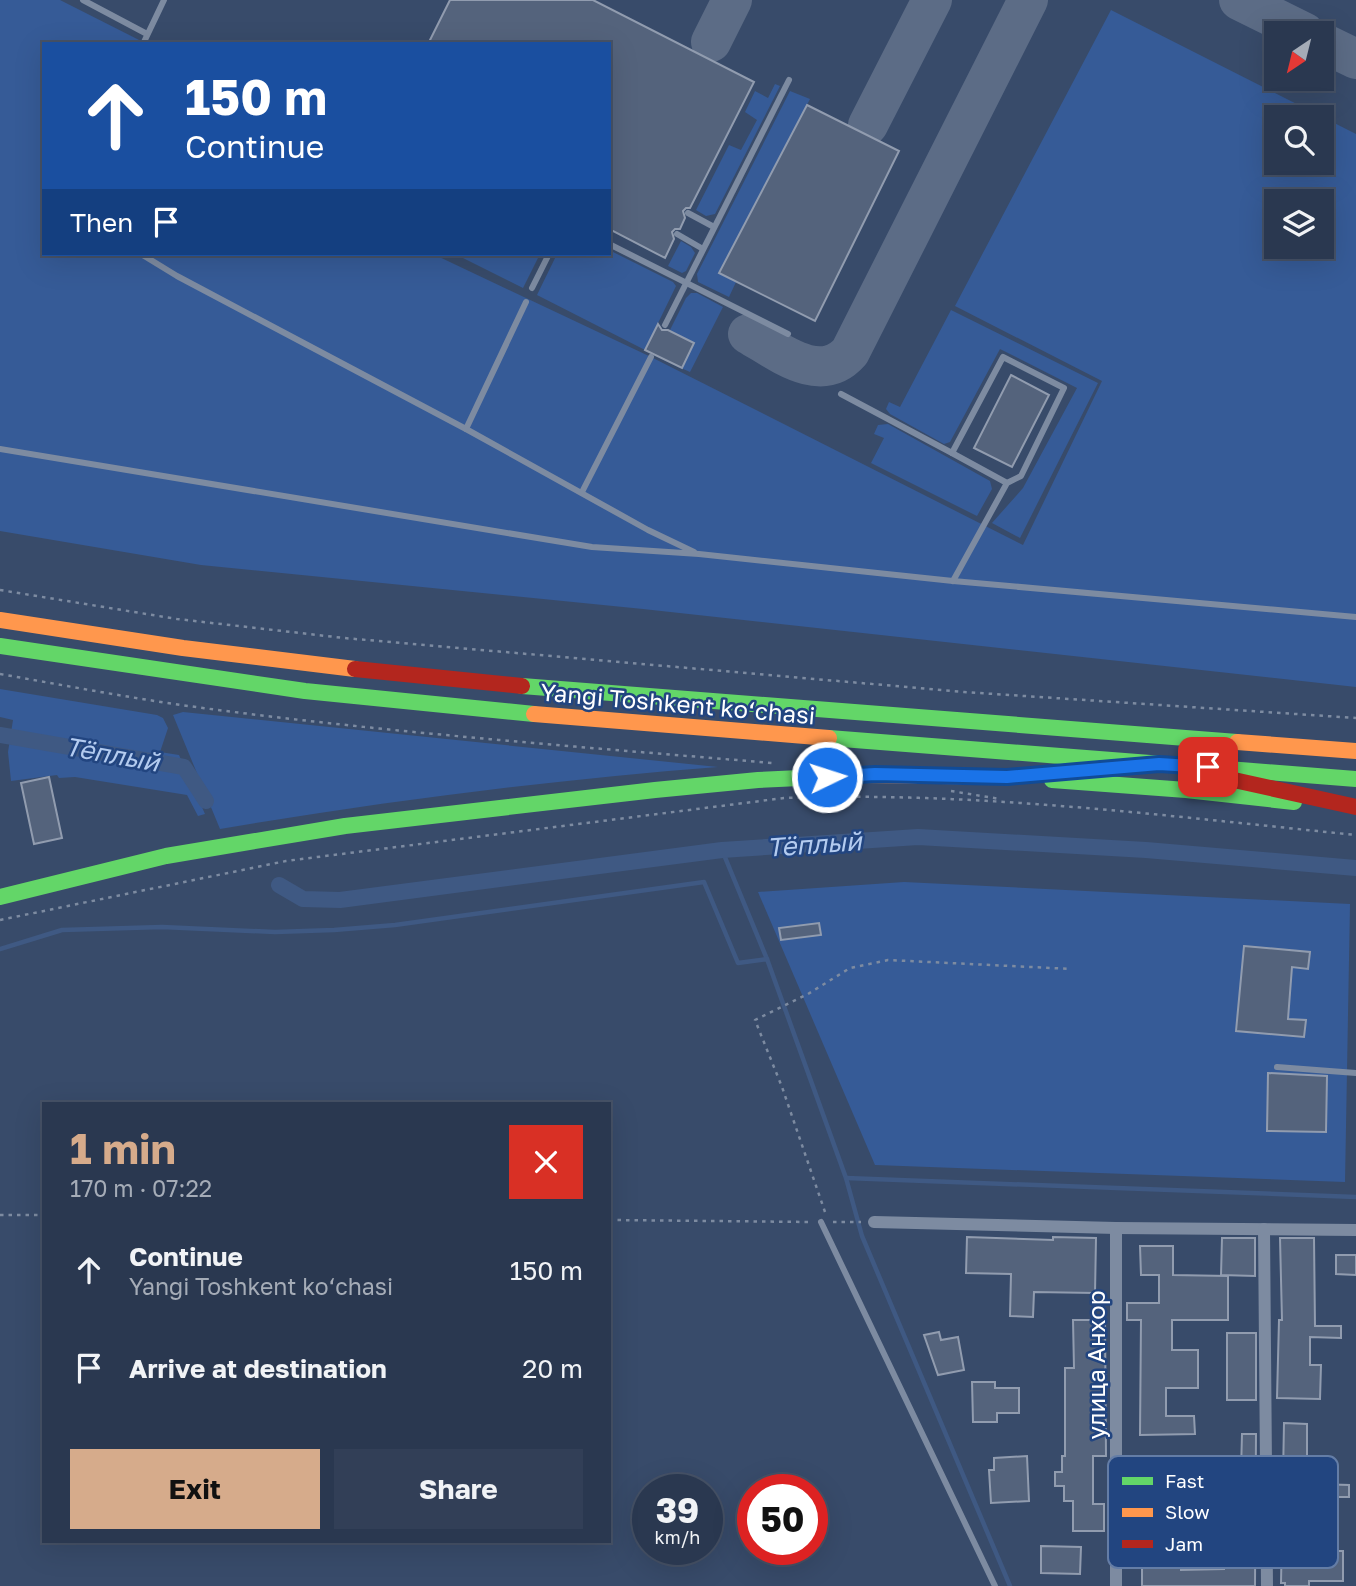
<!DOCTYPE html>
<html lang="en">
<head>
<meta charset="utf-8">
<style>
  :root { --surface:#2a3850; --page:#323f57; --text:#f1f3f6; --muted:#a5acb7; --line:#465267; --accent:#d6ab8b }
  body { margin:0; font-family:"Golos Text",sans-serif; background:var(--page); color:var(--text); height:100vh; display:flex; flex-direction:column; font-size:26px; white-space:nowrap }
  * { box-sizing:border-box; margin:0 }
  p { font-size:23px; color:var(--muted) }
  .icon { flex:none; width:38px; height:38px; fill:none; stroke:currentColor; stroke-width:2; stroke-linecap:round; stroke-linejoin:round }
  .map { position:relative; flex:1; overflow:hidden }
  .details { position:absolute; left:42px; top:1102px; width:569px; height:441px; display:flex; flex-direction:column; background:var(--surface); border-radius:0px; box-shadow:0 7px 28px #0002,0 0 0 2px var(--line) }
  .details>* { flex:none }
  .banner { position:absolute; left:42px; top:42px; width:569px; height:214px; border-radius:0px; box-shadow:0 7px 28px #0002,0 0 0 2px var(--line); background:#1a4fa0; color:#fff; overflow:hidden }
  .needle { width:46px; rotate:215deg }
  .tools { position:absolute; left:1264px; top:21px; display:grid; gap:14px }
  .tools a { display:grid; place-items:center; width:70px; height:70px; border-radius:0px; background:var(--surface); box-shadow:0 7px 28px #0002,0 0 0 2px var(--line); font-size:35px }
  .speed { position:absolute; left:632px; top:1474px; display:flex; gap:14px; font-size:35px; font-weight:700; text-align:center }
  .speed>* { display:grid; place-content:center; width:91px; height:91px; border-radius:50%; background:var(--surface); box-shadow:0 7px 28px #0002,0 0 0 2px var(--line); line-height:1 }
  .speed small { font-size:18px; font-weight:400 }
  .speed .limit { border:10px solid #d22; background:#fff; color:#111 }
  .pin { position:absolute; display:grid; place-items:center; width:60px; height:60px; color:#fff; margin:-30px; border-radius:14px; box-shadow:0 4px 10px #0006 }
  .me { position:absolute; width:77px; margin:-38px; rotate:86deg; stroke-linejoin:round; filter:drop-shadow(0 0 5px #0008) }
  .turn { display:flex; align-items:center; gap:24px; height:147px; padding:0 28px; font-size:32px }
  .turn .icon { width:91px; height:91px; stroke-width:2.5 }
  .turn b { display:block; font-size:49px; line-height:60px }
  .then { display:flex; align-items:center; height:66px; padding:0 28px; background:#0003; gap:14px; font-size:26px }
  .round { display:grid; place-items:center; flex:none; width:74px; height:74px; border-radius:0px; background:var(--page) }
  .overview { display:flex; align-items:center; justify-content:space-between; height:119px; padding:0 28px }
  h1 { font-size:42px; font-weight:700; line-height:52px; color:var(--accent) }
  .button { display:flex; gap:14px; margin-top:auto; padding:14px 28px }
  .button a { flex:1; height:80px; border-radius:0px; background:var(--accent); color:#111; font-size:28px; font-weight:700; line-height:80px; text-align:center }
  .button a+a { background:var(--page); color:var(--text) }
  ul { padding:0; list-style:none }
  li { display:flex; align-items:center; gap:21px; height:98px; padding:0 28px }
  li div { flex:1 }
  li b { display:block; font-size:26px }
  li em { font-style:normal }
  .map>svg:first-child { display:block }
  .green { fill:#365b97; fill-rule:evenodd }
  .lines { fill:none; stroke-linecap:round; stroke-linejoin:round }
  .stream { stroke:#3f5983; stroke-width:4.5 }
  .canal { stroke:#3f5983; stroke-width:16 }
  .taxiway { stroke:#5c6c86; stroke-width:40 }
  .building { fill:#54637c; stroke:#919caf; stroke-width:2 }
  .path { stroke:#7d8ba1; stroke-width:2.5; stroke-dasharray:3.5 5; stroke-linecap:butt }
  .lane { stroke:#7d8ba1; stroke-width:6 }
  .street { stroke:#7d8ba1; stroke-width:12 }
  .fast { stroke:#63d668; stroke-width:16 }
  .slow { stroke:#ff974d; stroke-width:16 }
  .jam { stroke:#b3261e; stroke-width:16 }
  .route-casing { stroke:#114b97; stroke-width:18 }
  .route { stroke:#1a73e8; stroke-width:12 }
  .labels { text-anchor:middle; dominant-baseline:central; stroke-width:5; stroke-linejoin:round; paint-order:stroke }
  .street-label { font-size:24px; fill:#fff; stroke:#224580 }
  .water-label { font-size:26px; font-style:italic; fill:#b3cbef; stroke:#224580 }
  .key { fill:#224580; stroke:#647da6; stroke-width:2 }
  .key-label { font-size:19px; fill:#fff }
</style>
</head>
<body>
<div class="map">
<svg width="1356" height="1586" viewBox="0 0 1356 1586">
  <rect width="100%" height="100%" fill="#384b6a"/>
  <g class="green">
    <path d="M0,0H60L147,44H44V254H433L651,357L1023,545L1102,381L955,306L1111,10L1356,134V687L643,609L201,565L0,531ZM1276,117H1321V163H1276ZM1276,201H1321V247H1276Z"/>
    <path d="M775,84L780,86L715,214L706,216L696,210L729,145L741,150L757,120L745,112L755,91L768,98Z"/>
    <path d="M790,91L810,99L719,273L736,282L729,297L698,282L697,274Z"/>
    <path d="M681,241L691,247L695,253L686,271L682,273L668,266Z"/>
    <path d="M609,250L673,282L676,286L645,350L537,295L557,254H609Z"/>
    <path d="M455,254H540L523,288Z"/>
    <path d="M691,293H697L723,307L690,372L681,368L694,343L670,330L686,298Z"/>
    <path d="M951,310L1098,383L1020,538L992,523L1023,488L1077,388L1000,349L950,442L944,444L890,414L886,409L889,402L900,407Z"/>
    <path d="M888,424L990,481L992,489L977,516L871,463L884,438L874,434L878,425Z"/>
    <path d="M0,689L157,715L163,718L168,728L160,752L179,755L205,814L198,816L187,795L75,777L59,778L57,775L11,781L8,752L13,720L0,717Z"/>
    <path d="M183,712L718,767C551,780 386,801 220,829L173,715Z"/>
    <path d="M904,882L1350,904L1345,1182L875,1165L758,892Z"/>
  </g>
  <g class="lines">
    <g class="stream">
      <path d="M722,850L767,959"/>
      <path d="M0,949L62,930L162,927L275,932L334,930L395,925L704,882L738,963L767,959L846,1178L862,1236L1010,1586"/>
      <path d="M846,1178L1356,1197"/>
    </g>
    <g class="canal">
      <path d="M0,735L184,767L206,801"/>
      <path d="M279,885L303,899L340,900L722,850L918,837L1146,850L1356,868"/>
    </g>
    <g class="taxiway">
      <path d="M1239,0L1305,33"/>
      <path d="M711,42L732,0"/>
      <path d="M1321,42L1356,59"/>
      <path d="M868,125L932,0"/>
      <path d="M748,334C778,351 820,386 850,352L1028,0"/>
    </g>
  </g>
  <g class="building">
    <path d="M450,0H593L754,82L690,208H686L683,211L685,218L680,229H675L672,232L674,239L665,258L609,229V44H428Z"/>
    <path d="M807,105L899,151L815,321L719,273Z"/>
    <path d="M658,324L662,330H668L694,343L682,368L645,350Z"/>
    <path d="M1011,375L1049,395L1012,467L974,448Z"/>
    <path d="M49,777L62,838L34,844L21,783Z"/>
    <path d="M819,923L821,935L781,940L779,928Z"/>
    <path d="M1244,946L1310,952L1308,969L1292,967L1288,1019L1306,1020L1304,1037L1236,1031Z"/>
    <path d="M1268,1073L1327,1076L1326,1132L1267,1131Z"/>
    <path d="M967,1237L1053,1240V1237L1096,1238L1095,1293L1034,1292L1033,1317L1010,1316L1011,1274L966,1273Z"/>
    <path d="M1222,1238H1255V1276L1221,1275Z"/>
    <path d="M1280,1238H1314L1315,1326H1341V1338L1310,1337V1365H1321L1320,1399L1277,1398L1279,1320H1282Z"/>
    <path d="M1140,1246H1173V1275L1228,1276V1320H1172V1350H1198V1388H1166V1416H1194L1195,1434L1140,1435L1141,1320H1127V1303H1159V1275H1141Z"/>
    <path d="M1336,1255H1356V1275L1336,1274Z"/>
    <path d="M1073,1320H1105L1106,1456H1093V1504H1104V1531H1073V1501H1064V1486H1055V1472H1062V1456H1065V1368H1074Z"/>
    <path d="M939,1332L941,1340L958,1337L964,1370L938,1375L924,1335Z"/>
    <rect x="1227" y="1333" width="29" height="67"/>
    <path d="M972,1382H995V1388H1019V1413H997V1422H973Z"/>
    <path d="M1284,1423L1307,1424V1462H1316V1484L1349,1485V1497H1317L1318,1551H1343V1581H1309V1586H1285V1583H1281Z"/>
    <path d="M1242,1434H1256L1255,1586H1142V1559H1181V1570L1224,1569L1223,1550H1234L1233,1518H1227L1229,1471H1241Z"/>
    <path d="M1027,1456L1029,1501L991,1503L989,1470H994V1458Z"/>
    <path d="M1041,1546L1081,1547L1080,1574L1041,1573Z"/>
  </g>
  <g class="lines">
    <g class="path">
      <path d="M0,590L177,619L344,638L964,692L1356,718"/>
      <path d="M0,674C68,686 135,699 203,708C392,733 582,747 772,763"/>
      <path d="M951,791L1000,799"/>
      <path d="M0,920L286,861L784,798C976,791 1166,816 1356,835"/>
      <path d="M825,1212L782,1087L755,1020L808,994L850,968L888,960L1071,969"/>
      <path d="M0,1215H44"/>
      <path d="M609,1220L812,1222"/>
      <path d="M833,1222H861"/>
    </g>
    <g class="lane">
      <path d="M83,0L147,34"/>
      <path d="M143,44L164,0"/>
      <path d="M688,213L714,227"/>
      <path d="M677,234L703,249"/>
      <path d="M609,244L788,334"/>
      <path d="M141,254L177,276L466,429L648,530L694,552"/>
      <path d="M532,288L549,254"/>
      <path d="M665,325L789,80"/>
      <path d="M841,394L952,453"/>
      <path d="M466,429L526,302"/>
      <path d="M0,449L592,547L699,554L953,581L1356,617"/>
      <path d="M582,492L651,357"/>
      <path d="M953,581L1007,483L1021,476L1064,388L1003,357L952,453L1007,483"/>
      <path d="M1277,1067L1356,1073"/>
      <path d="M821,1222L995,1586"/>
    </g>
    <g class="street">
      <path d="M874,1222L1116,1228L1356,1230"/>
      <path d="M1116,1228V1586"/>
      <path d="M1264,1229L1267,1586"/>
    </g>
    <g class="fast">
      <path d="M0,646L305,691L534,714"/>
      <path d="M522,686L1237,742"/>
      <path d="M829,738L1356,779"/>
      <path d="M1052,780L1186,790L1294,802"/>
      <path d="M0,897L166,856L345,826L655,790L758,780L865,775"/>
    </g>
    <g class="slow">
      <path d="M0,620L183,648L355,669"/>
      <path d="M534,714L829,738"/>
      <path d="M1237,742L1356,751"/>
      <path d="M865,775L1016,777"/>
      <path d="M1007,777L1096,769"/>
    </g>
    <g class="jam">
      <path d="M355,669L522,686"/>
      <path d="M1234,780L1356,807"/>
    </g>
  </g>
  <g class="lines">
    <g class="route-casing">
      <path id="route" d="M827,777L875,774L1007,777L1159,764L1208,767"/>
    </g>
    <use href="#route" class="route"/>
  </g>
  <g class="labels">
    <g class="street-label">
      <text transform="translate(678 703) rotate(5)">Yangi Toshkent ko‘chasi</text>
      <text transform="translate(1095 1365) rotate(-90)">улица Анхор</text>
    </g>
    <g class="water-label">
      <text transform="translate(112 754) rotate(10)">Тёплый</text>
      <text transform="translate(814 844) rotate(-4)">Тёплый</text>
    </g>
  </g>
  <rect x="1108" y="1456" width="230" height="112" rx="10" class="key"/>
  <rect x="1122" y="1477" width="31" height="8" fill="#63d668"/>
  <rect x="1122" y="1508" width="31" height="9" fill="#ff974d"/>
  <rect x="1122" y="1540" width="31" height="8" fill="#b3261e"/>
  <g class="key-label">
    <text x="1165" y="1488">Fast</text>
    <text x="1165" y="1519">Slow</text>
    <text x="1165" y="1551">Jam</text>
  </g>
</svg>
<div class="tools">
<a><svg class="needle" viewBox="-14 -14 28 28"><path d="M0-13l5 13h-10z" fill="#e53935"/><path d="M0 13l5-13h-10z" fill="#a5acb7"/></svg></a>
<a><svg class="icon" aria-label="search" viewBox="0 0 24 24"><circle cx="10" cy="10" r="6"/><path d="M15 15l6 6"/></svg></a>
<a><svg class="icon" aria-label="layers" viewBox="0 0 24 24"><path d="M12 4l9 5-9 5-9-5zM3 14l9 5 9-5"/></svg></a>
</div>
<div class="speed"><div>39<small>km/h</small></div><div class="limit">50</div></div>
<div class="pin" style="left:1208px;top:767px;background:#d93025"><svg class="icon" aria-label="arrive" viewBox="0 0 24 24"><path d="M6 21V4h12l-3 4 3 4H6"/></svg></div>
<svg class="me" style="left:827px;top:777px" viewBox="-20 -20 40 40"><circle r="17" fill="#1a73e8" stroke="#fff" stroke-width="3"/><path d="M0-11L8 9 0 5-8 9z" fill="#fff"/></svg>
<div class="banner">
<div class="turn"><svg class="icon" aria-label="ahead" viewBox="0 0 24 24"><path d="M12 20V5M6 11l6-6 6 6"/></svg><div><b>150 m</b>Continue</div></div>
<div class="then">Then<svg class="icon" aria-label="arrive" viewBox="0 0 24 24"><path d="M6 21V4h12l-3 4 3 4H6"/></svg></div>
</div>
<section class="details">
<div class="overview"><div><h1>1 min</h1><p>170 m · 07:22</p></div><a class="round" style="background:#d93025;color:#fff"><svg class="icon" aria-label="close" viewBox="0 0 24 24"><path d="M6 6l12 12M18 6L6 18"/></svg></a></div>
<ul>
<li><svg class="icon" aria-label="ahead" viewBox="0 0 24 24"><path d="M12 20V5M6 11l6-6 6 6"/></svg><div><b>Continue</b><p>Yangi Toshkent ko‘chasi</p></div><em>150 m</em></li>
<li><svg class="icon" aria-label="arrive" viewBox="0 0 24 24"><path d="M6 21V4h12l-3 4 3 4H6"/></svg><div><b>Arrive at destination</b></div><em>20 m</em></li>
</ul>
<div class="button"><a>Exit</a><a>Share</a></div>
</section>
</div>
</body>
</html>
